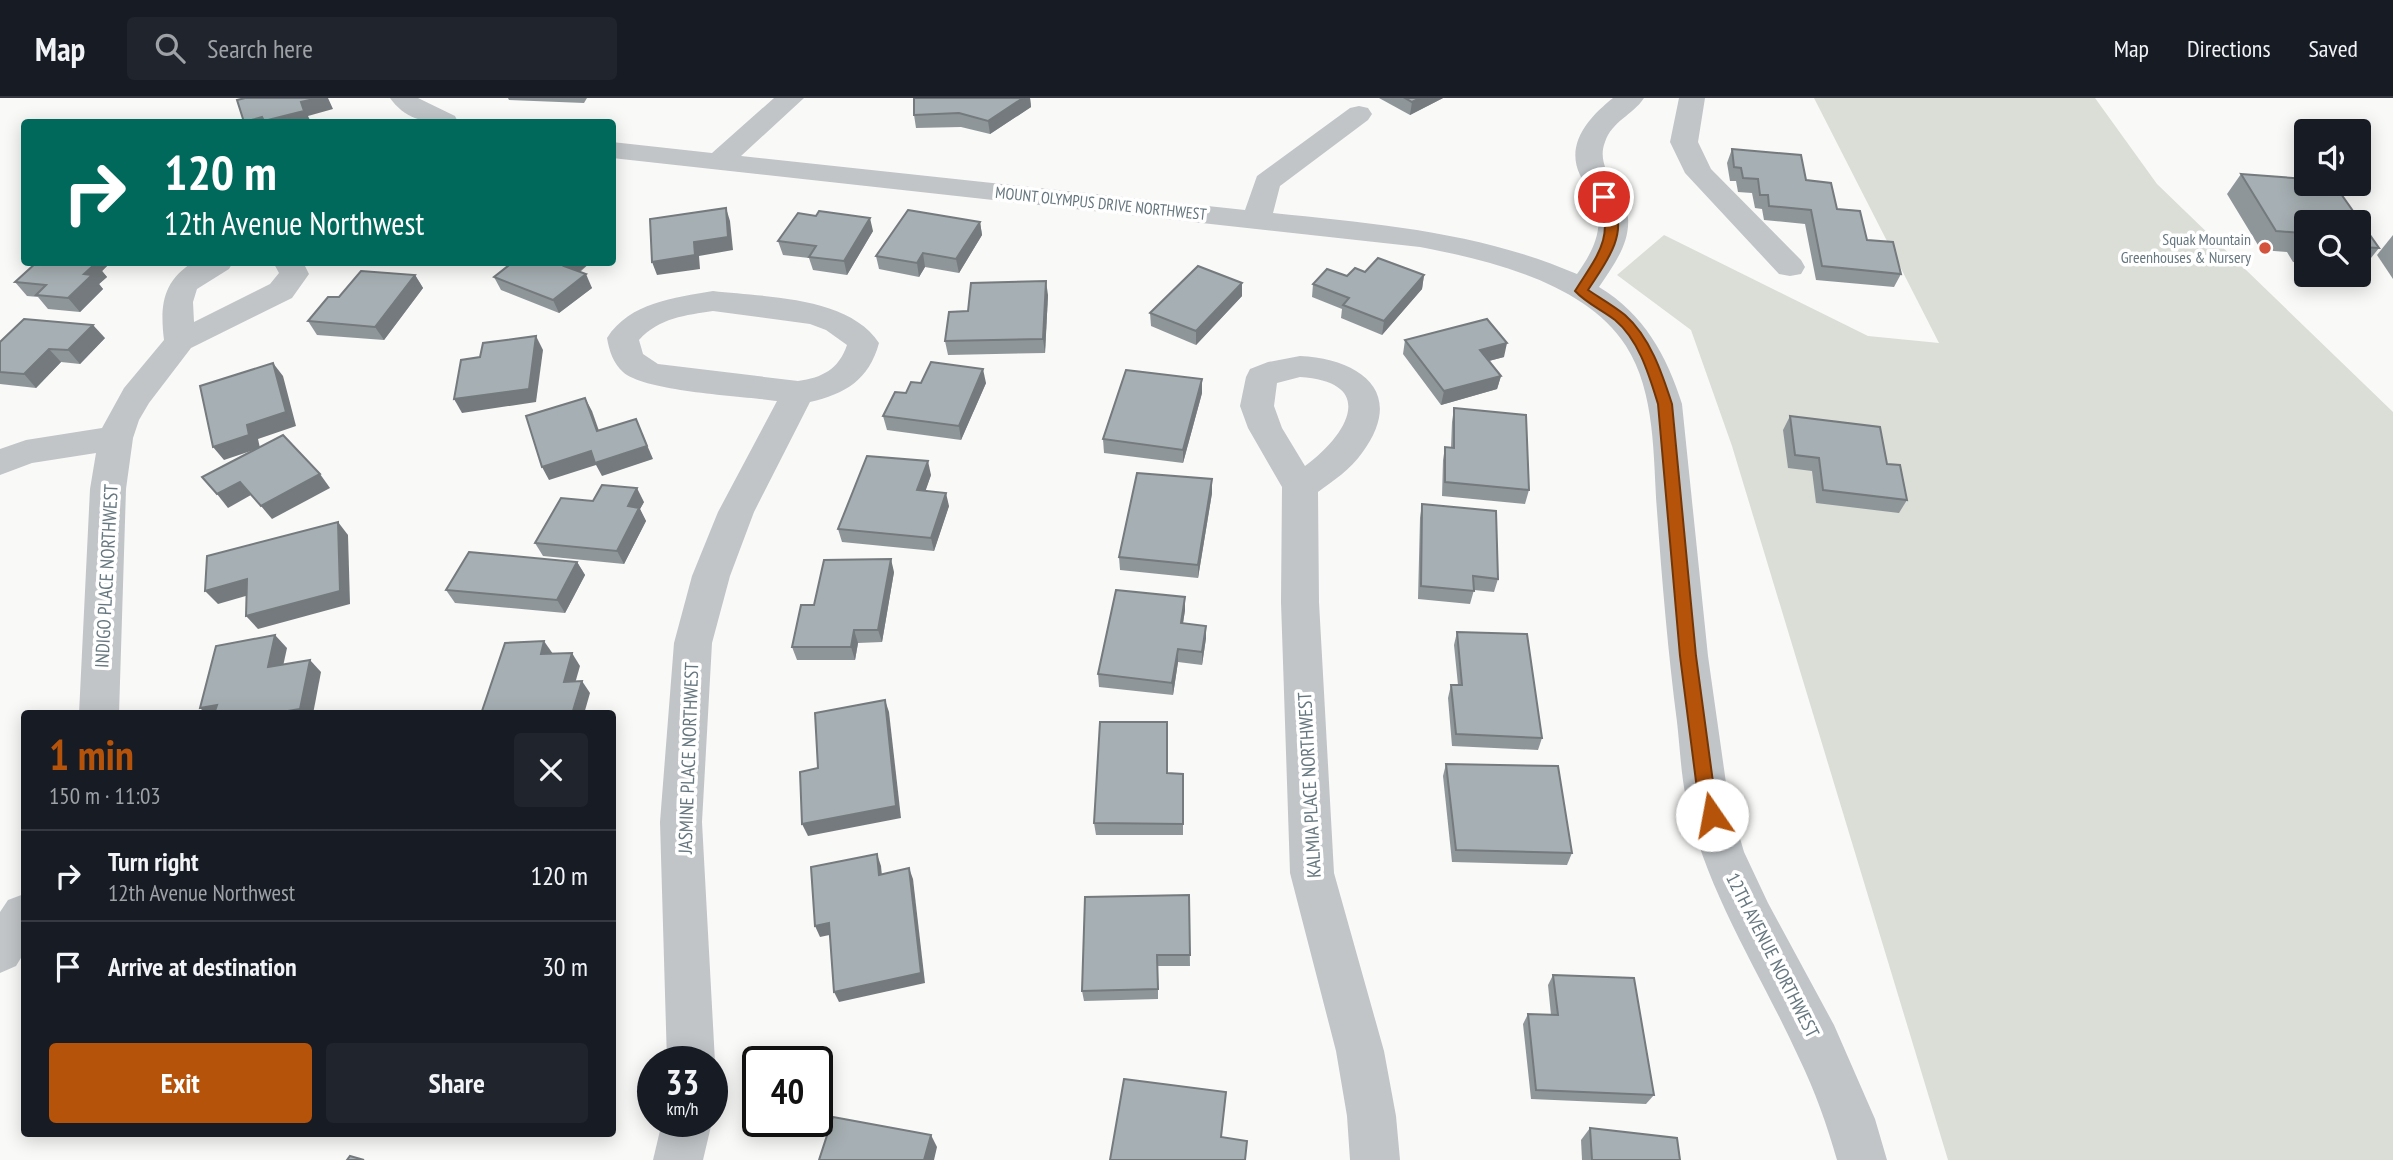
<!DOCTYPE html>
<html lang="en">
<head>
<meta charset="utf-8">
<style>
  :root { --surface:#171b24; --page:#20242c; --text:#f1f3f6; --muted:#9ea1a6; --line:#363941; --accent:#b45309 }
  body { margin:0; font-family:"PT Sans Narrow",sans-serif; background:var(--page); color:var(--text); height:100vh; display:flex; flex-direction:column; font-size:26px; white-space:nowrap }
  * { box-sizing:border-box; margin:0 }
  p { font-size:23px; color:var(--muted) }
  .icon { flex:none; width:38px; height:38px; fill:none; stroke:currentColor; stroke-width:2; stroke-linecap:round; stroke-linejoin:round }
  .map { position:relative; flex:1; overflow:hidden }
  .sheet { position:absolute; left:21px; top:612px; width:595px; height:427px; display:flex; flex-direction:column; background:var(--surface); border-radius:7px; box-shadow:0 4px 18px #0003 }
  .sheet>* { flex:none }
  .top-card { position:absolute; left:21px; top:21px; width:595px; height:147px; border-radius:7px; box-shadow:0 4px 18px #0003; background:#00695c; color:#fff; overflow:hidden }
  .tools { position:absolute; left:2294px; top:21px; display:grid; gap:14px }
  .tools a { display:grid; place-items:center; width:77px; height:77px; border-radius:7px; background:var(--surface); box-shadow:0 4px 18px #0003; font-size:35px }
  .speed { position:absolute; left:637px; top:948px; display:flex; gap:14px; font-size:35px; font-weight:700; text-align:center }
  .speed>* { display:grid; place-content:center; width:91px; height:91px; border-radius:50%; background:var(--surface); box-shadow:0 4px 18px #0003; line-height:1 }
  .speed small { font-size:18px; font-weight:400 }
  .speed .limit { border:4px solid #111; border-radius:10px; background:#fff; color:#111 }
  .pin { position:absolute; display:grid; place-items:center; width:60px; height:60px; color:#fff; margin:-30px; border:4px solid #fff; border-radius:50%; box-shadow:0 2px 7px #0007 }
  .me { position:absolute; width:77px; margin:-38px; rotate:348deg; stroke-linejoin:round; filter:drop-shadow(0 0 5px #0008) }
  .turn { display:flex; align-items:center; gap:24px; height:147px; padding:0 28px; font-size:32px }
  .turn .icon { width:91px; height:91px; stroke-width:2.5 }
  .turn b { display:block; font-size:49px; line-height:60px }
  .round { display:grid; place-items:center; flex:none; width:74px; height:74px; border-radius:7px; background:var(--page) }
  .head { display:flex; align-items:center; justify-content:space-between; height:119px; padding:0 28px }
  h1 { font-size:42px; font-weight:700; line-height:52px; color:var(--accent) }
  .cta { display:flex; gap:14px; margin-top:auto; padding:14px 28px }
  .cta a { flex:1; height:80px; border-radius:7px; background:var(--accent); color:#fff; font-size:28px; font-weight:700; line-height:80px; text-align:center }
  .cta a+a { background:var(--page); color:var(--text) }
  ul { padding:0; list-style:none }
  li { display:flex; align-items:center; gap:21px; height:91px; padding:0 28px; border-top:2px solid var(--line) }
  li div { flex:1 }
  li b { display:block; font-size:26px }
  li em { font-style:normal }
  header { display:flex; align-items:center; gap:42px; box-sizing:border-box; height:98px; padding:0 35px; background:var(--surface); border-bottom:2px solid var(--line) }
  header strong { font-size:33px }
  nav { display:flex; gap:38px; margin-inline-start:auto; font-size:24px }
  .search { width:490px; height:63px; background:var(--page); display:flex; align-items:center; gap:18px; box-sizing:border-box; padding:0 24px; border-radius:7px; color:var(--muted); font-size:26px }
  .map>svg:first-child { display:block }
  .green { fill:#daded7 }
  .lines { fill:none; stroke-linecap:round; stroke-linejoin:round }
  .minor { fill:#c1c5c8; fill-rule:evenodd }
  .wall { fill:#8f969a }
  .shaded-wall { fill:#747a7d }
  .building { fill:#a6afb3; stroke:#747a7d; stroke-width:2 }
  .route { fill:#b45309; stroke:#753606; stroke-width:2 }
  .poi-dot { fill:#d3533d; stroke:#fff; stroke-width:2.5 }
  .labels { text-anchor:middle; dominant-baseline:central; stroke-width:7; stroke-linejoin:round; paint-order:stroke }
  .far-street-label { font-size:16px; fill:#66777f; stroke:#fff }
  .far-poi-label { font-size:16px; fill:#66777f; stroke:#fff; text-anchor:end }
  .street-label { font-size:19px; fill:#66777f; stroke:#fff }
</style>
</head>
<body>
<header>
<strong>Map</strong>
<div class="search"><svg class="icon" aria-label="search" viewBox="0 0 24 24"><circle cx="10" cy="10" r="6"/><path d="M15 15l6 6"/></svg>Search here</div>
<nav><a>Map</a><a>Directions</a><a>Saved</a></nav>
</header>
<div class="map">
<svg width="2393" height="1062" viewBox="0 0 2393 1062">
  <rect width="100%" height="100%" fill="#f9f9f7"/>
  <path class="green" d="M1814,0H2095L2157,86L2393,314V1062H1948L1732,348L1691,232L1617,177L1664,137L1868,238L1939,245Z"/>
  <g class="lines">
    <g class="minor">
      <path d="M390,0H418L455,18L458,24C431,26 407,24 390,0Z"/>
      <path d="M774,0H804L741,58L1245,112L1257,78L1350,10L1359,8L1368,10L1372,16L1368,22L1280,88L1273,115C1377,126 1480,134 1577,176C1589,159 1601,139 1598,117C1596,102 1586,90 1580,77C1565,46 1589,19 1613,0H1644C1633,17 1612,23 1605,44C1594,72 1625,92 1628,120C1630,146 1613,168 1599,189C1644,216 1667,258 1682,306L1708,558L1728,699L1744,754L1768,805L1834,927L1875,1021L1887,1062H1837C1827,1027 1815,993 1799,960C1760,874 1706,794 1686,700C1681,676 1680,650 1677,624C1668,554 1662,483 1657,413C1653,359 1656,295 1626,248C1586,185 1489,162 1420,149L612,60V44L712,55Z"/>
      <path d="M1679,0H1705L1698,44L1711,71L1801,162L1805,169L1801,176L1790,178L1779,176L1685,75L1670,44Z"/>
      <path d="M193,164H233L229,171L197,191L193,204L194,224L270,186L279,175L273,164H303L309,176L292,200L191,250L149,305L139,322L133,340L126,391L119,616H79L90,391L96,355L32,365L0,377V351L26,342L102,330L124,290L164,242C160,208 162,184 193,164Z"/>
      <path d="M713,193C763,199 849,198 879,245C869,282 845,296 810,304L754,414L730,478L712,545L702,724L715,964L712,971V964H667L660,724L674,545L692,478L718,414L777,303C744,298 645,294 623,274C613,265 609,252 607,240C630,204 674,200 713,193ZM713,213L810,226L826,232L847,247C839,271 822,280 798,283L658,266L643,256L639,242C659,220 686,217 713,213Z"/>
      <path d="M1300,258C1360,261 1407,294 1362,355C1351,371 1333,383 1318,394L1319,504L1334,775L1384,953L1396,1018L1400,1062H1350L1347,1018L1336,953L1290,775L1281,504L1282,389L1248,330L1240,308L1246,279L1250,271L1268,264ZM1300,279C1378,284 1348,337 1305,368L1282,330L1274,308L1277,285Z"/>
      <path d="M24,796V855L16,868L0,875V814L8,802Z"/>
      <path d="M662,1024H712L703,1062H653Z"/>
    </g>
  </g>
  <g class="wall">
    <path d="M508,0H587L584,5L509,2Z"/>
    <path d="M914,0H1030L1031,9L990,36L961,29L916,30L914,17Z"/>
    <path d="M1379,0H1443L1410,17Z"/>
    <path d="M1732,51L1806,82L1837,111L1901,176L1894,189L1816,182L1805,126L1764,122L1762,111L1755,110L1752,95L1738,94L1736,83H1730L1727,65Z"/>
    <path d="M2241,76L2306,81V86H2334L2379,150L2363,170L2359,169V124H2306V165L2293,164L2287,154L2261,152L2227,96Z"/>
    <path d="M980,124L982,137L959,175L925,169L919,179L879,171L876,158Z"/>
    <path d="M873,133L847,177L813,172L809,160L783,157L778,143Z"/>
    <path d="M2393,137V181L2377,157Z"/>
    <path d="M37,164H111L102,173L107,179L99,186L103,191L80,214L48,211L38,199L27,198L15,184Z"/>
    <path d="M513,164H591L580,174L592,190L559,215L501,192L494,179Z"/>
    <path d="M1365,174L1424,177L1422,191L1382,237L1341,220L1342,211L1312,199L1313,186Z"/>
    <path d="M415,177L423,190L384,242L317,237L308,223Z"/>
    <path d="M1242,185V198L1196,247L1151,228L1150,215Z"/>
    <path d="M1048,197L1045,255L948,257L945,243L968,213Z"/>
    <path d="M105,240L80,266L61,264L36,290L0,286V244Z"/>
    <path d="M1405,242L1504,259L1489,263L1501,278L1497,291L1441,307L1403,256Z"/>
    <path d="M921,285H986L961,342L887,332L883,318L906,295Z"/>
    <path d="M1202,295L1183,365L1104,355L1103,341Z"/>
    <path d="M1454,310L1529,392L1525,406L1442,398L1443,362L1445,349L1451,350L1452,324Z"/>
    <path d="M1790,318L1887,366L1907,402L1899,415L1816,405L1812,373L1788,370L1783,332Z"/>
    <path d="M931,377L925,393L949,408L934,453L842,444L838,431Z"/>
    <path d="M1212,381V395L1198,480L1120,472L1119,459Z"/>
    <path d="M593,403L644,404L640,411L646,423L624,466L543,458L535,445Z"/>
    <path d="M1422,406L1498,481L1494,494L1474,492L1470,506L1418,501L1420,420Z"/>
    <path d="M577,464L585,477L565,515L455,505L446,492Z"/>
    <path d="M894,474L882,544L858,545L855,562H797L792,549L814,507Z"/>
    <path d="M1185,499V512L1183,525L1206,528V540L1202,567L1178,564L1173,597L1099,589L1098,576Z"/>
    <path d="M1457,534L1542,640L1538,652L1452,648L1448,600L1451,587H1458L1454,547Z"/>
    <path d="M1167,624V675L1183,676V737H1096L1094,725Z"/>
    <path d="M1446,666L1572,755L1567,767L1452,764L1443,678Z"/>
    <path d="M1189,797L1190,868H1158V901L1084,903L1082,893Z"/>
    <path d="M1553,877L1654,997L1646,1006L1531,1001L1523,926L1528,916L1551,917L1548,887Z"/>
    <path d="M1590,1030L1680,1062H1582L1581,1042Z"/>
  </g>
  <g class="shaded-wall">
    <path d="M318,0H328L333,11L308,18L311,24H244L301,4Z"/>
    <path d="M1022,0H1030L1031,9L990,36L988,23Z"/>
    <path d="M1420,0H1443L1410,17L1412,4Z"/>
    <path d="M726,110L730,123L733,152L699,158L700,171L657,177L652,164L694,144Z"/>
    <path d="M870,120L873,133L847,177L844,163Z"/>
    <path d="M980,124L982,137L959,175L956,161Z"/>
    <path d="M923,155L925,169L919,179L917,165Z"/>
    <path d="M87,164H111L102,173L107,179L99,186L103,191L80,214L68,200L84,176Z"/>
    <path d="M568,164H591L570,181L564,168Z"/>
    <path d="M586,176L592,190L559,215L553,202Z"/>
    <path d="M415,177L423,190L384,242L375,229Z"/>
    <path d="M1424,177L1422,191L1382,237L1384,223Z"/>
    <path d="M1046,183L1048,197L1045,255L1043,241Z"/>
    <path d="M1242,185V198L1196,247V233Z"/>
    <path d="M93,227L105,240L80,266L68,252Z"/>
    <path d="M536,238L543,252L536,304L462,315L454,301Z"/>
    <path d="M1507,245L1504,259L1477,266L1480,252Z"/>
    <path d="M49,251L61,264L36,290L24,276Z"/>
    <path d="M273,265L283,278L296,328L258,341L260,350L224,362L213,349L247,327Z"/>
    <path d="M983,271L986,285L961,342L959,328Z"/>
    <path d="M1501,278L1497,291L1441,307L1444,293Z"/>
    <path d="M1202,281V295L1183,365V352Z"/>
    <path d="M585,300L592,313L604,347L597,333Z"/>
    <path d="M636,321L653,361L602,378L596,367L549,382L542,369Z"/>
    <path d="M928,363L931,377L921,406L917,392Z"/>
    <path d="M320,376L330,390L272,421L261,408Z"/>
    <path d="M1212,381V395L1198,480V467Z"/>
    <path d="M240,384L251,397L228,410L217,396Z"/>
    <path d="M637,390L644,404L640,411L646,423L624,466L617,453L628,408Z"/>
    <path d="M946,395L949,408L934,453L931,440Z"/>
    <path d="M338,424L348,437L350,506L258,531L246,518Z"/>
    <path d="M891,461L894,474L882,544L878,532Z"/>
    <path d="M577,464L585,477L565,515L557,502Z"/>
    <path d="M247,481L259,494L218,506L205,493Z"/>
    <path d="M1185,499V512L1181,538V525Z"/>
    <path d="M1206,528V540L1202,567V554Z"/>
    <path d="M854,532L858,545L855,562L851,549Z"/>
    <path d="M275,537L287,550L280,582L268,569Z"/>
    <path d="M544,543L553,556H541Z"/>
    <path d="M1178,551V564L1173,597L1172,585Z"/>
    <path d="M572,555L580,568L572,596L564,584Z"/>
    <path d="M310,562L321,574L313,616H287Z"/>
    <path d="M582,583L590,595L584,616H572Z"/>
    <path d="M885,602L889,614L901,720L808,738L802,726Z"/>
    <path d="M217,607L226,616H206L200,610Z"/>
    <path d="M877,756L881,768L883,788L879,777Z"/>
    <path d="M909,770L913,781L925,885L839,904L834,894Z"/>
    <path d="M829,825L834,836L820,839L815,828Z"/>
    <path d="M931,1037L937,1049L934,1062H924Z"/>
  </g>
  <g class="building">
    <path d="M245,0H318L301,4L304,13L264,23L262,19L244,24L237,2Z"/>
    <path d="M914,0H1023L988,23L959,15L914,17Z"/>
    <path d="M1405,0H1420L1412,4Z"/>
    <path d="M1732,51L1801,57L1806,82L1831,85L1837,111L1860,113L1867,142L1893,144L1901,176L1822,168L1811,112L1769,108L1768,97H1760L1758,81L1743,80L1741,70L1734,69Z"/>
    <path d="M2241,76L2306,81V86H2334L2379,150L2359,149V124H2306V142L2302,135L2276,133Z"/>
    <path d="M726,110L728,139L694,144L695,157L652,164L650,121Z"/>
    <path d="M908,112L980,124L956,161L923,155L917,165L876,158Z"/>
    <path d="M819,113L870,120L844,163L809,159L816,148L778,143L798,115L816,118Z"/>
    <path d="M1378,160L1424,177L1384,223L1343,207L1349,200L1313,186L1327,171L1347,178L1355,170L1365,174Z"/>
    <path d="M37,164H90L96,165L84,176L92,177L68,200L36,197L46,187L15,184Z"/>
    <path d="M513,164H568L564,168L586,176L553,202L494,179Z"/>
    <path d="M1198,168L1242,185L1196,233L1150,215Z"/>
    <path d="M361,173L415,177L375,229L308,223L328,199H339Z"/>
    <path d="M1046,183L1043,241L945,243L949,214L968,213L971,185Z"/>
    <path d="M24,221L93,227L68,252L49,251L24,276L0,274V244Z"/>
    <path d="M1487,221L1507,245L1480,252L1501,278L1444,293L1405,242Z"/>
    <path d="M536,238L529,291L454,301L461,262L480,259L483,245Z"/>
    <path d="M931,264L983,271L959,328L883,318L895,294L906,295L911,284L921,285Z"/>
    <path d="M273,265L286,314L247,327L249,337L213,349L200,288Z"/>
    <path d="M1126,272L1202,281L1183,352L1103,341Z"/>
    <path d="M585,300L597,333L636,321L647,348L595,365L591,353L542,369L526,318Z"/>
    <path d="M1454,310L1526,317L1529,392L1445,384V349L1454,350Z"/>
    <path d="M1790,318L1880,329L1887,366L1900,367L1907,402L1823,392L1819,360L1795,357Z"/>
    <path d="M283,337L320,376L261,408L240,384L217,396L202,379Z"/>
    <path d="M867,358L928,363L917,392L946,395L931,440L838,431Z"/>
    <path d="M1137,375L1212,381L1198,467L1119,459Z"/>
    <path d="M602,387L637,390L628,408L639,410L617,453L535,445L561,400L593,403Z"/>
    <path d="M1422,406L1496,413L1498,481L1473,478L1474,493L1421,488Z"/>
    <path d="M338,424L340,493L246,518L247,481L205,493L207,458Z"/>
    <path d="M469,454L577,464L557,502L446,492Z"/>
    <path d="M891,461L878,532H854L851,549H792L801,507H814L824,462Z"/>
    <path d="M1116,492L1185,499L1181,525L1206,528L1202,554L1178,551L1172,585L1098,576Z"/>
    <path d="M1457,534L1527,536L1542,640L1456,636L1451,587H1462Z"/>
    <path d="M275,537L268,569L310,562L300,611L287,613V616H214L217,607L200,610L216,548Z"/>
    <path d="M544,543L541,556L572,555L564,584L582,583L572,616H481L505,545Z"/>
    <path d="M885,602L896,708L802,726L800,674L818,670L815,615Z"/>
    <path d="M1100,624H1167V675L1183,676V726L1094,725Z"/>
    <path d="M1446,666L1558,668L1572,755L1456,752Z"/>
    <path d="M877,756L879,777L909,770L921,875L834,894L829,825L815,828L811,769Z"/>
    <path d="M1189,797L1190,857H1157L1158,891L1082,893L1085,799Z"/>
    <path d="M1553,877L1634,880L1654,997L1536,992L1528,916L1558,917Z"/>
    <path d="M1124,981L1226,994L1221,1039L1247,1043L1245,1062H1110Z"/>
    <path d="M833,1019L931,1037L924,1062H819Z"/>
    <path d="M1590,1030L1677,1040L1680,1062H1592Z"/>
    <path d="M350,1058L364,1062H347Z"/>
  </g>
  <path class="route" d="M1604,95C1611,98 1611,101 1614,108C1628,138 1604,167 1588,192C1600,200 1614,208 1625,217C1650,239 1662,275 1672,306L1696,558L1715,699L1721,717L1718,723L1712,725L1705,723L1698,699L1680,558L1658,306C1649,277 1639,242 1615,222C1602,212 1586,205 1575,193C1596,159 1616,139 1598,99Z"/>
  <circle class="poi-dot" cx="2265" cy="150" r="7"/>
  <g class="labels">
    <g class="far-street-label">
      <text transform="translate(1101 105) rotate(6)">MOUNT OLYMPUS DRIVE NORTHWEST</text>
    </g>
    <g class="far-poi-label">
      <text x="2251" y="141">Squak Mountain<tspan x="2251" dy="18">Greenhouses &amp; Nursery</tspan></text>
    </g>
    <g class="street-label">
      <text transform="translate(106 478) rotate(-87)">INDIGO PLACE NORTHWEST</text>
      <text transform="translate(688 660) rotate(-88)">JASMINE PLACE NORTHWEST</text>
      <text transform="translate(1309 687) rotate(-93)">KALMIA PLACE NORTHWEST</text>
      <text transform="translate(1773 857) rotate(63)">12TH AVENUE NORTHWEST</text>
    </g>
  </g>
</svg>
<div class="tools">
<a><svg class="icon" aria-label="sound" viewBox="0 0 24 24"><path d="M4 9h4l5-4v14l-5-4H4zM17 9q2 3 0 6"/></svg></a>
<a><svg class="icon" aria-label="search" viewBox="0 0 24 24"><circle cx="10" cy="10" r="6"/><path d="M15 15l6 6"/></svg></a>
</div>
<div class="speed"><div>33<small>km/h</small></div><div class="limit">40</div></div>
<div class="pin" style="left:1604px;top:99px;background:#d93025"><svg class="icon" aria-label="arrive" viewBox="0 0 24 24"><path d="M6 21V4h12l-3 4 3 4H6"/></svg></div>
<svg class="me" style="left:1712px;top:717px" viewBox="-20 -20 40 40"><circle r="19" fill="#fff"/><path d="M0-13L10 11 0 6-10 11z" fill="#b45309"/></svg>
<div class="top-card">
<div class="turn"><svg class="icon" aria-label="right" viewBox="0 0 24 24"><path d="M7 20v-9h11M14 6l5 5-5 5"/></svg><div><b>120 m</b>12th Avenue Northwest</div></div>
</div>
<section class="sheet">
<div class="head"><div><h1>1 min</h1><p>150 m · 11:03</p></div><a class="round"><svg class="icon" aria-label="close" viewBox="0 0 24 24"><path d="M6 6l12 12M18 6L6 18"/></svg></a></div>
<ul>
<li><svg class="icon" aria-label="right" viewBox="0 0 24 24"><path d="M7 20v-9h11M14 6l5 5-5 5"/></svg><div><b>Turn right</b><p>12th Avenue Northwest</p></div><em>120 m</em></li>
<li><svg class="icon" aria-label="arrive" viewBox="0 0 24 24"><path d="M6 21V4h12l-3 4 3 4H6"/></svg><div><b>Arrive at destination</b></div><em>30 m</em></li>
</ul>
<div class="cta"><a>Exit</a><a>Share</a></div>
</section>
</div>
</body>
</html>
